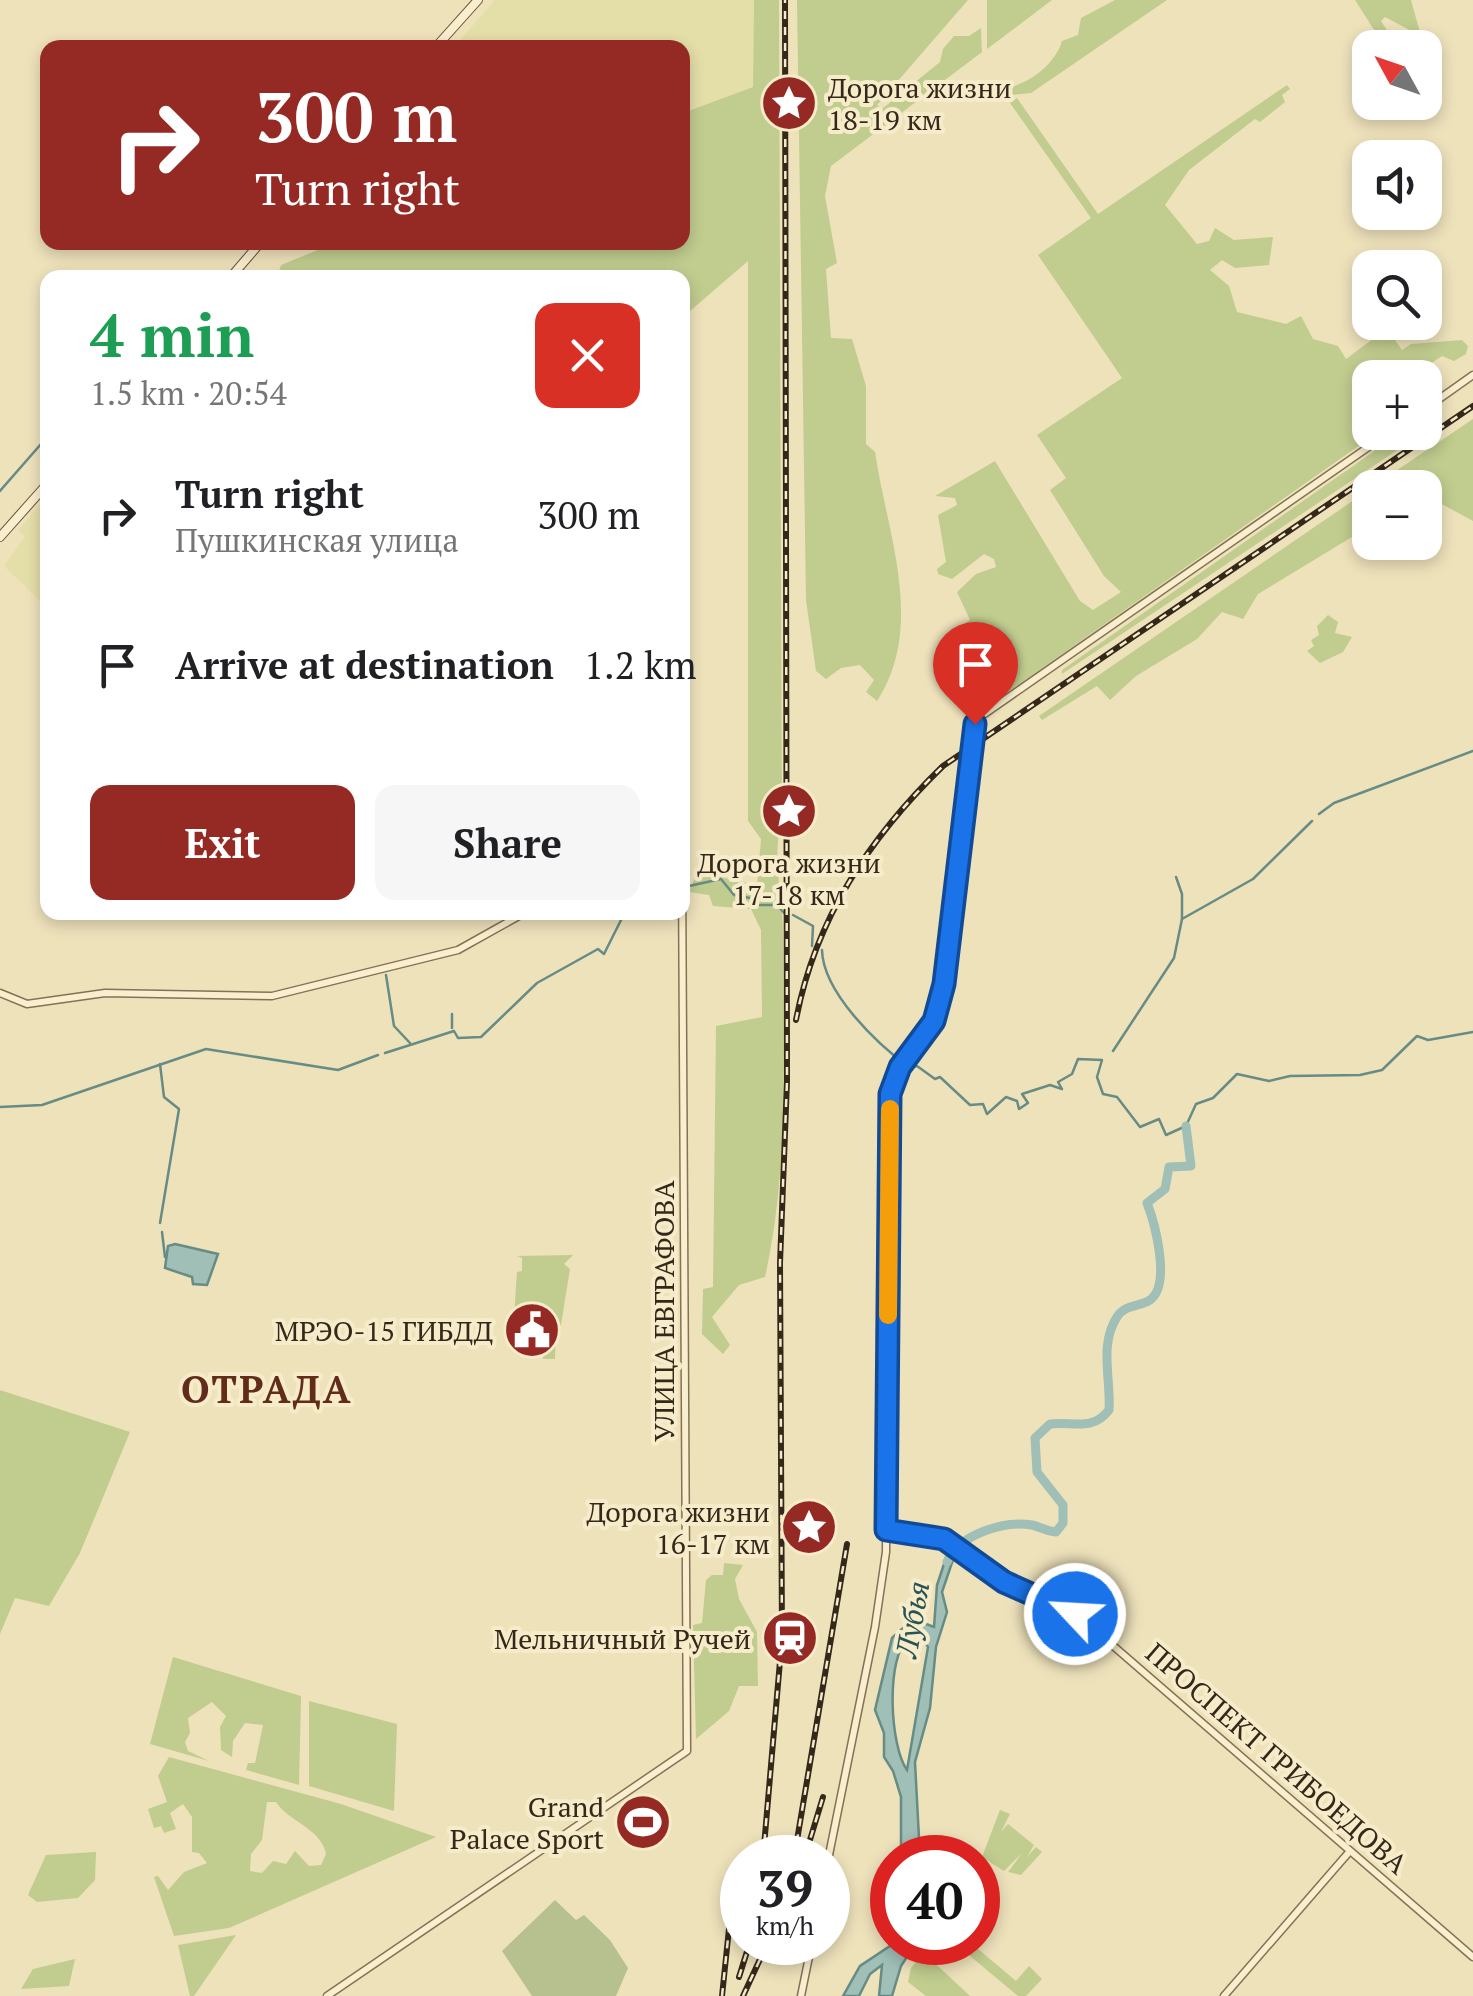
<!DOCTYPE html>
<html lang="en">
<head>
<meta charset="utf-8">
<style>
  :root { --surface:#fff; --page:#f6f6f6; --text:#202124; --muted:#757577; --accent:#952924 }
  body { margin:0; font-family:"PT Serif",serif; background:var(--page); color:var(--text); height:100vh; display:flex; flex-direction:column; font-size:38px; white-space:nowrap }
  * { box-sizing:border-box; margin:0 }
  p { font-size:32px; color:var(--muted) }
  .icon { flex:none; width:55px; height:55px; fill:none; stroke:currentColor; stroke-width:2; stroke-linecap:round; stroke-linejoin:round }
  .map { position:relative; flex:1; overflow:hidden }
  .details { position:absolute; left:40px; top:270px; width:650px; height:650px; display:flex; flex-direction:column; background:var(--surface); border-radius:20px; box-shadow:0 5px 15px #0003 }
  .details>* { flex:none }
  .hud { position:absolute; left:40px; top:40px; width:650px; height:210px; border-radius:20px; box-shadow:0 5px 15px #0003; background:#952924; color:#fff; overflow:hidden }
  .needle { width:65px; rotate:310deg }
  .buttons { position:absolute; left:1352px; top:30px; display:grid; gap:20px }
  .buttons a { display:grid; place-items:center; width:90px; height:90px; border-radius:20px; background:var(--surface); box-shadow:0 5px 15px #0003; font-size:50px }
  .speed { position:absolute; left:720px; top:1835px; display:flex; gap:20px; font-size:50px; font-weight:700; text-align:center }
  .speed>* { display:grid; place-content:center; width:130px; height:130px; border-radius:50%; background:var(--surface); box-shadow:0 5px 15px #0003; line-height:1 }
  .speed small { font-size:25px; font-weight:400 }
  .speed .limit { border:15px solid #d22; background:#fff; color:#111 }
  .pin { position:absolute; display:grid; place-items:center; width:85px; height:85px; color:#fff; margin:-102px -42px; border-radius:50% 50% 50% 0; rotate:-45deg; box-shadow:0 0 10px #0007 }
  .pin .icon { rotate:45deg }
  .me { position:absolute; width:110px; margin:-55px; rotate:295deg; stroke-linejoin:round; filter:drop-shadow(0 0 8px #0008) }
  .turn { display:flex; align-items:center; gap:35px; height:210px; padding:0 50px; font-size:45px }
  .turn .icon { width:130px; height:130px; stroke-width:2.5 }
  .turn b { display:block; font-size:70px; line-height:85px }
  .round { display:grid; place-items:center; flex:none; width:105px; height:105px; border-radius:20px; background:var(--page) }
  .overview { display:flex; align-items:center; justify-content:space-between; height:170px; padding:0 50px }
  h1 { font-size:60px; font-weight:700; line-height:75px; color:#1e9e55 }
  .action { display:flex; gap:20px; margin-top:auto; padding:20px 50px }
  .action a { flex:1; height:115px; border-radius:20px; background:var(--accent); color:#fff; font-size:40px; font-weight:700; line-height:115px; text-align:center }
  .action a+a { background:var(--page); color:var(--text) }
  ul { padding:0; list-style:none }
  li { display:flex; align-items:center; gap:30px; height:150px; padding:0 50px }
  li div { flex:1 }
  li b { display:block; font-size:38px }
  li em { font-style:normal }
  .map>svg:first-child { display:block }
  .farmland { fill:#e4dea8 }
  .green { fill:#c1cc8f; fill-rule:evenodd }
  .cemetery { fill:#b7c08f }
  .water { fill:#9fbfb7; stroke:#678c85; stroke-width:2.5; fill-rule:evenodd }
  .lines { fill:none; stroke-linecap:round; stroke-linejoin:round }
  .stream { stroke:#678c85; stroke-width:2.5 }
  .river { stroke:#9fbfb7; stroke-width:9 }
  .tertiary-casing { stroke:#857155; stroke-width:9 }
  .secondary-casing { stroke:#675238; stroke-width:10 }
  .tertiary { stroke:#f9efce; stroke-width:6 }
  .secondary { stroke:#f9efce; stroke-width:8 }
  .rail-casing { stroke:#34281a; stroke-width:6 }
  .rail { stroke:#f6ecca; stroke-width:2.5; stroke-dasharray:8; stroke-linecap:butt }
  .route-casing { stroke:#114b97; stroke-width:25 }
  .route { stroke:#1a73e8; stroke-width:18 }
  .slow { stroke:#f59e0b; stroke-width:18 }
  .labels { text-anchor:middle; dominant-baseline:central; stroke-width:8; stroke-linejoin:round; paint-order:stroke }
  .poi-label { font-size:28px; fill:#34281a; stroke:#f6ecca; text-anchor:end }
  .street-label { font-size:28px; fill:#34281a; stroke:#f6ecca }
  .water-label { font-size:30px; font-style:italic; fill:#295454; stroke:#f6ecca }
  .district-label { font-size:38px; font-weight:bold; letter-spacing:2.5px; fill:#612c19; stroke:#f6ecca }
</style>
</head>
<body>
<div class="map">
<svg width="1473" height="1996" viewBox="0 0 1473 1996">
  <rect width="100%" height="100%" fill="#eee2bb"/>
  <g class="farmland">
    <path d="M495,0H754L753,87L683,113L682,48H453Z"/>
    <path d="M47,497V608L4,566L25,537L18,530Z"/>
  </g>
  <g class="green">
    <path d="M754,0H779L782,821C771,856 783,897 783,934C783,1047 790,1166 765,1277L739,1285L712,1317L730,1345L723,1354L702,1334L703,1289L713,1287L716,1026L762,1017L761,930L751,909L713,906L709,895L689,892L697,872L757,885L761,839L748,821V261L683,317L682,278L277,277L281,265L335,243L682,242L683,113L753,87Z"/>
    <path d="M797,0H968L877,105L882,109L940,62L943,49L954,36H969L981,28L982,52L831,166L825,196L837,263L826,269L831,338L852,339L866,386V444L875,452C887,534 926,625 877,701L866,692L874,680L860,665L841,668L826,679L816,671L806,600Z"/>
    <path d="M987,0H1052L987,49Z"/>
    <path d="M1115,0H1167L1031,93L1000,96L1001,89C1027,86 1055,65 1062,41L1078,35L1081,18Z"/>
    <path d="M1355,0H1411L1421,36L1385,17L1381,21L1398,47H1385Z"/>
    <path d="M1287,85L1290,89L1282,95L1285,102L1260,122L1255,119L1189,170L1165,205L1197,244L1209,241L1215,228L1234,240L1273,237L1269,265L1235,268L1222,260L1210,270L1229,286L1237,312L1286,324L1301,316L1313,339L1338,346L1346,359L1374,338L1370,329L1382,323L1398,329L1393,337L1402,350L1411,344L1462,340L1468,346L1466,354L1454,361L1442,356L1411,377L1370,378V432L1377,433L972,717L959,690L951,634L970,620L957,592L976,574L996,567L994,559L984,554L952,579L938,574L937,569L946,562L938,515L957,505L955,498L935,496L995,461L1080,601L1093,610L1121,592L1104,576L1050,490L1066,478L1037,435L1122,378L1038,255L1091,218L1010,103L1017,98L1098,214Z"/>
    <path d="M1473,419V521L1425,495V488L1372,487Z"/>
    <path d="M1400,433H1423L1062,674V670Z"/>
    <path d="M1370,489V526L1258,594L1243,619L1222,612L1197,639L1136,676L1110,700L1097,686L1042,720L1039,716Z"/>
    <path d="M1328,615L1338,622L1335,633L1352,637L1343,652L1320,663L1307,651L1314,646L1311,640L1319,635L1317,626Z"/>
    <path d="M573,1255L564,1264L570,1269L561,1325H556L555,1359H543L544,1322L514,1317L517,1272L522,1271V1258L517,1256Z"/>
    <path d="M0,1390L130,1432L80,1553L49,1606L15,1598L0,1634Z"/>
    <path d="M724,1563L743,1565L735,1579L739,1599L757,1632L758,1686H739L729,1711L696,1739L693,1625L702,1623L706,1580L712,1575H723Z"/>
    <path d="M173,1657L301,1696L299,1785L246,1770L248,1763H255L263,1725L245,1723L233,1741L232,1757L221,1750L220,1727L226,1716L212,1702L188,1718L190,1733L185,1742L188,1751L209,1761L150,1744Z"/>
    <path d="M309,1701L397,1724L394,1811L309,1786Z"/>
    <path d="M169,1757L341,1804L436,1837L229,1928L174,1936L154,1877L158,1876L168,1890L184,1872L207,1863L199,1853L192,1852V1817L183,1804L170,1813L176,1829L164,1833L161,1826L154,1828L148,1809L167,1802L158,1776ZM267,1802H276C289,1822 321,1828 326,1854L321,1865L309,1866L295,1851L286,1864L273,1861L262,1873L250,1871L251,1854L262,1840Z"/>
    <path d="M1000,1810L1010,1814L1001,1832L1008,1824L1034,1845L1027,1857L1036,1847L1042,1852L1021,1875L1008,1872L1022,1853L1004,1871L982,1857Z"/>
    <path d="M96,1852L95,1880L78,1898L37,1902L28,1895L46,1855Z"/>
    <path d="M236,1935L194,1996H190L178,1945Z"/>
    <path d="M971,1943L1016,1981L1029,1966L1042,1979L1026,1996H1018L964,1951Z"/>
    <path d="M924,1953L970,1996H926L908,1982L911,1968Z"/>
    <path d="M75,1959L69,1986L21,1989L33,1969Z"/>
  </g>
  <path class="cemetery" d="M555,1900L576,1920L584,1915L610,1940L628,1968L616,1996H532L502,1951Z"/>
  <g class="water">
    <path d="M175,1244L218,1254L207,1285L193,1284L192,1277L165,1268L168,1246Z"/>
    <path d="M949,1549L955,1554L942,1592L947,1612L936,1647L930,1708L915,1762L920,1857H901V1797L893,1771L884,1757V1733L875,1710L892,1638L913,1619L934,1627L937,1585ZM909,1637L924,1641L928,1647L907,1770C890,1747 885,1657 909,1637Z"/>
    <path d="M896,1942L916,1943L901,1966L892,1996H879L882,1965L870,1974L859,1996H843L860,1966Z"/>
  </g>
  <g class="lines">
    <g class="stream">
      <path d="M0,491L48,436"/>
      <path d="M1319,814L1334,803L1473,751"/>
      <path d="M1176,877L1182,894V919"/>
      <path d="M689,886L721,879L734,895L750,898L753,905H777L785,914"/>
      <path d="M793,915L813,926L812,946"/>
      <path d="M822,950C823,992 876,1043 910,1068L917,1066L935,1079L940,1077L970,1105L983,1104L987,1114L1006,1097L1017,1101L1019,1109L1028,1103L1022,1094L1050,1085L1062,1089L1058,1082L1072,1074L1078,1059L1102,1060L1097,1077L1103,1094L1117,1097L1140,1127L1159,1119L1166,1135L1186,1126L1196,1104L1213,1098L1237,1074L1269,1081L1290,1076L1360,1075L1382,1070L1417,1036L1428,1040L1473,1032"/>
      <path d="M386,975L394,1026L410,1043"/>
      <path d="M452,1014V1028"/>
      <path d="M1113,1051L1174,958L1182,919L1253,879L1312,821"/>
      <path d="M385,1053L454,1031L458,1038L481,1037L537,983L598,949L604,954L625,912"/>
      <path d="M160,1064L164,1097L179,1109L160,1223"/>
      <path d="M0,1107L42,1105L206,1049L338,1070L378,1055"/>
      <path d="M162,1232L165,1257"/>
    </g>
    <path class="river" d="M947,1562C958,1535 1004,1520 1032,1525C1041,1527 1046,1531 1056,1532L1063,1523V1505L1037,1472L1035,1438L1050,1424C1073,1421 1092,1432 1109,1410C1111,1379 1099,1344 1117,1317C1125,1304 1140,1307 1150,1300C1172,1284 1154,1221 1147,1203L1165,1189L1169,1167L1191,1166L1186,1126"/>
    <g class="tertiary-casing">
      <g id="tertiary">
        <path d="M1425,409L1473,375"/>
        <path d="M0,993L27,1004L105,993L272,996L458,950L526,912"/>
        <path d="M887,1530L944,1539L1004,1582L1081,1618L1473,1957"/>
        <path d="M828,1860L875,1627L886,1552L890,1094L900,1067L934,1021L944,984L973,728L983,715L1390,432"/>
        <path d="M327,1996L687,1751L682,870"/>
        <path d="M801,1996L812,1942"/>
        <path d="M1224,1996L1350,1851"/>
      </g>
    </g>
    <g class="secondary-casing">
      <g id="secondary">
        <path d="M435,48L478,0"/>
        <path d="M230,278L261,242"/>
        <path d="M0,537L48,483"/>
      </g>
    </g>
    <use href="#tertiary" class="tertiary"/>
    <use href="#secondary" class="secondary"/>
    <g class="rail-casing">
      <g id="rail">
        <path d="M796,1020C815,919 870,837 943,766L1473,406"/>
        <path d="M806,1853L823,1797"/>
        <path d="M763,1858L782,1638L780,1263L787,1081L785,0"/>
        <path d="M794,1858L847,1544"/>
        <path d="M739,1977L750,1942"/>
        <path d="M722,1996L730,1919"/>
        <path d="M743,1996L768,1942"/>
      </g>
    </g>
    <use href="#rail" class="rail"/>
  </g>
  <g class="lines">
    <g class="route-casing">
      <path id="route" d="M975,724L944,984L934,1021L900,1067L890,1094L886,1530L944,1539L1004,1582L1075,1614"/>
    </g>
    <use href="#route" class="route"/>
    <path class="slow" d="M888,1315L890,1109"/>
  </g>
  <defs>
    <g id="sight-disc" transform="scale(2.875)"><circle r="9.5" fill="#952924" stroke="#f6ecca"/><path d="M0-6L1.8-2.2L6-1.7L2.9 1.2L3.7 5.4L0 3.3L-3.7 5.4L-2.9 1.2L-6-1.7L-1.8-2.2Z" fill="#fff"/></g>
    <g id="civic-disc" transform="scale(2.875)"><circle r="9.5" fill="#952924" stroke="#f6ecca"/><path d="M-.6-6.5H3V-4.5H.6V-3L4-1V1h2V6H-6V1h2V-1L-.6-3ZM-1.2 2.5V6h2.4V2.5Z" fill="#fff"/></g>
    <g id="station-disc" transform="scale(2.875)"><circle r="9.5" fill="#952924" stroke="#f6ecca"/><path d="M-3-6H3Q5-6 5-4V2Q5 4 3 4L4.5 6H3L1.5 4h-3L-3 6H-4.5L-3 4Q-5 4-5 2V-4Q-5-6-3-6ZM-3.5-4v3h7v-3ZM-3.5 1v1.5H-2V1ZM2 1v1.5H3.5V1Z" fill="#fff"/></g>
    <g id="stadium-disc" transform="scale(2.875)"><circle r="9.5" fill="#952924" stroke="#f6ecca"/><path d="M0-5a6.5 5 0 1 0 0 10a6.5 5 0 1 0 0-10ZM-3.5-1.8h7v3.6h-7Z" fill="#fff"/></g>
  </defs>
  <g fill-rule="evenodd">
    <use href="#sight-disc" x="789" y="103"/>
    <use href="#sight-disc" x="789" y="811"/>
    <use href="#civic-disc" x="532" y="1330"/>
    <use href="#sight-disc" x="809" y="1527"/>
    <use href="#station-disc" x="790" y="1638"/>
    <use href="#stadium-disc" x="643" y="1822"/>
  </g>
  <g class="labels">
    <g class="poi-label">
      <text x="828" y="87" text-anchor="start">Дорога жизни<tspan x="828" dy="32">18-19 км</tspan></text>
      <text x="789" y="862" text-anchor="middle">Дорога жизни<tspan x="789" dy="32">17-18 км</tspan></text>
      <text x="493" y="1330">МРЭО-15 ГИБДД</text>
      <text x="770" y="1511">Дорога жизни<tspan x="770" dy="32">16-17 км</tspan></text>
      <text x="751" y="1638">Мельничный Ручей</text>
      <text x="604" y="1806">Grand<tspan x="604" dy="32">Palace Sport</tspan></text>
    </g>
    <g class="street-label">
      <text transform="translate(663 1311) rotate(-90)">УЛИЦА ЕВГРАФОВА</text>
      <text transform="translate(1277 1758) rotate(41)">ПРОСПЕКТ ГРИБОЕДОВА</text>
    </g>
    <g class="water-label">
      <text transform="translate(912 1619) rotate(-80)">Лубья</text>
    </g>
    <g class="district-label">
      <text x="267" y="1389">ОТРАДА</text>
    </g>
  </g>
</svg>
<div class="buttons">
<a><svg class="needle" viewBox="-14 -14 28 28"><path d="M0-13l5 13h-10z" fill="#e53935"/><path d="M0 13l5-13h-10z" fill="#757577"/></svg></a>
<a><svg class="icon" aria-label="sound" viewBox="0 0 24 24"><path d="M4 9h4l5-4v14l-5-4H4zM17 9q2 3 0 6"/></svg></a>
<a><svg class="icon" aria-label="search" viewBox="0 0 24 24"><circle cx="10" cy="10" r="6"/><path d="M15 15l6 6"/></svg></a>
<a>+</a>
<a>−</a>
</div>
<div class="speed"><div>39<small>km/h</small></div><div class="limit">40</div></div>
<div class="pin" style="left:975px;top:724px;background:#d93025"><svg class="icon" aria-label="arrive" viewBox="0 0 24 24"><path d="M6 21V4h12l-3 4 3 4H6"/></svg></div>
<svg class="me" style="left:1075px;top:1614px" viewBox="-20 -20 40 40"><circle r="17" fill="#1a73e8" stroke="#fff" stroke-width="3"/><path d="M0-11L8 9 0 5-8 9z" fill="#fff"/></svg>
<div class="hud">
<div class="turn"><svg class="icon" aria-label="right" viewBox="0 0 24 24"><path d="M7 20v-9h11M14 6l5 5-5 5"/></svg><div><b>300 m</b>Turn right</div></div>
</div>
<section class="details">
<div class="overview"><div><h1>4 min</h1><p>1.5 km · 20:54</p></div><a class="round" style="background:#d93025;color:#fff"><svg class="icon" aria-label="close" viewBox="0 0 24 24"><path d="M6 6l12 12M18 6L6 18"/></svg></a></div>
<ul>
<li><svg class="icon" aria-label="right" viewBox="0 0 24 24"><path d="M7 20v-9h11M14 6l5 5-5 5"/></svg><div><b>Turn right</b><p>Пушкинская улица</p></div><em>300 m</em></li>
<li><svg class="icon" aria-label="arrive" viewBox="0 0 24 24"><path d="M6 21V4h12l-3 4 3 4H6"/></svg><div><b>Arrive at destination</b></div><em>1.2 km</em></li>
</ul>
<div class="action"><a>Exit</a><a>Share</a></div>
</section>
</div>
</body>
</html>
